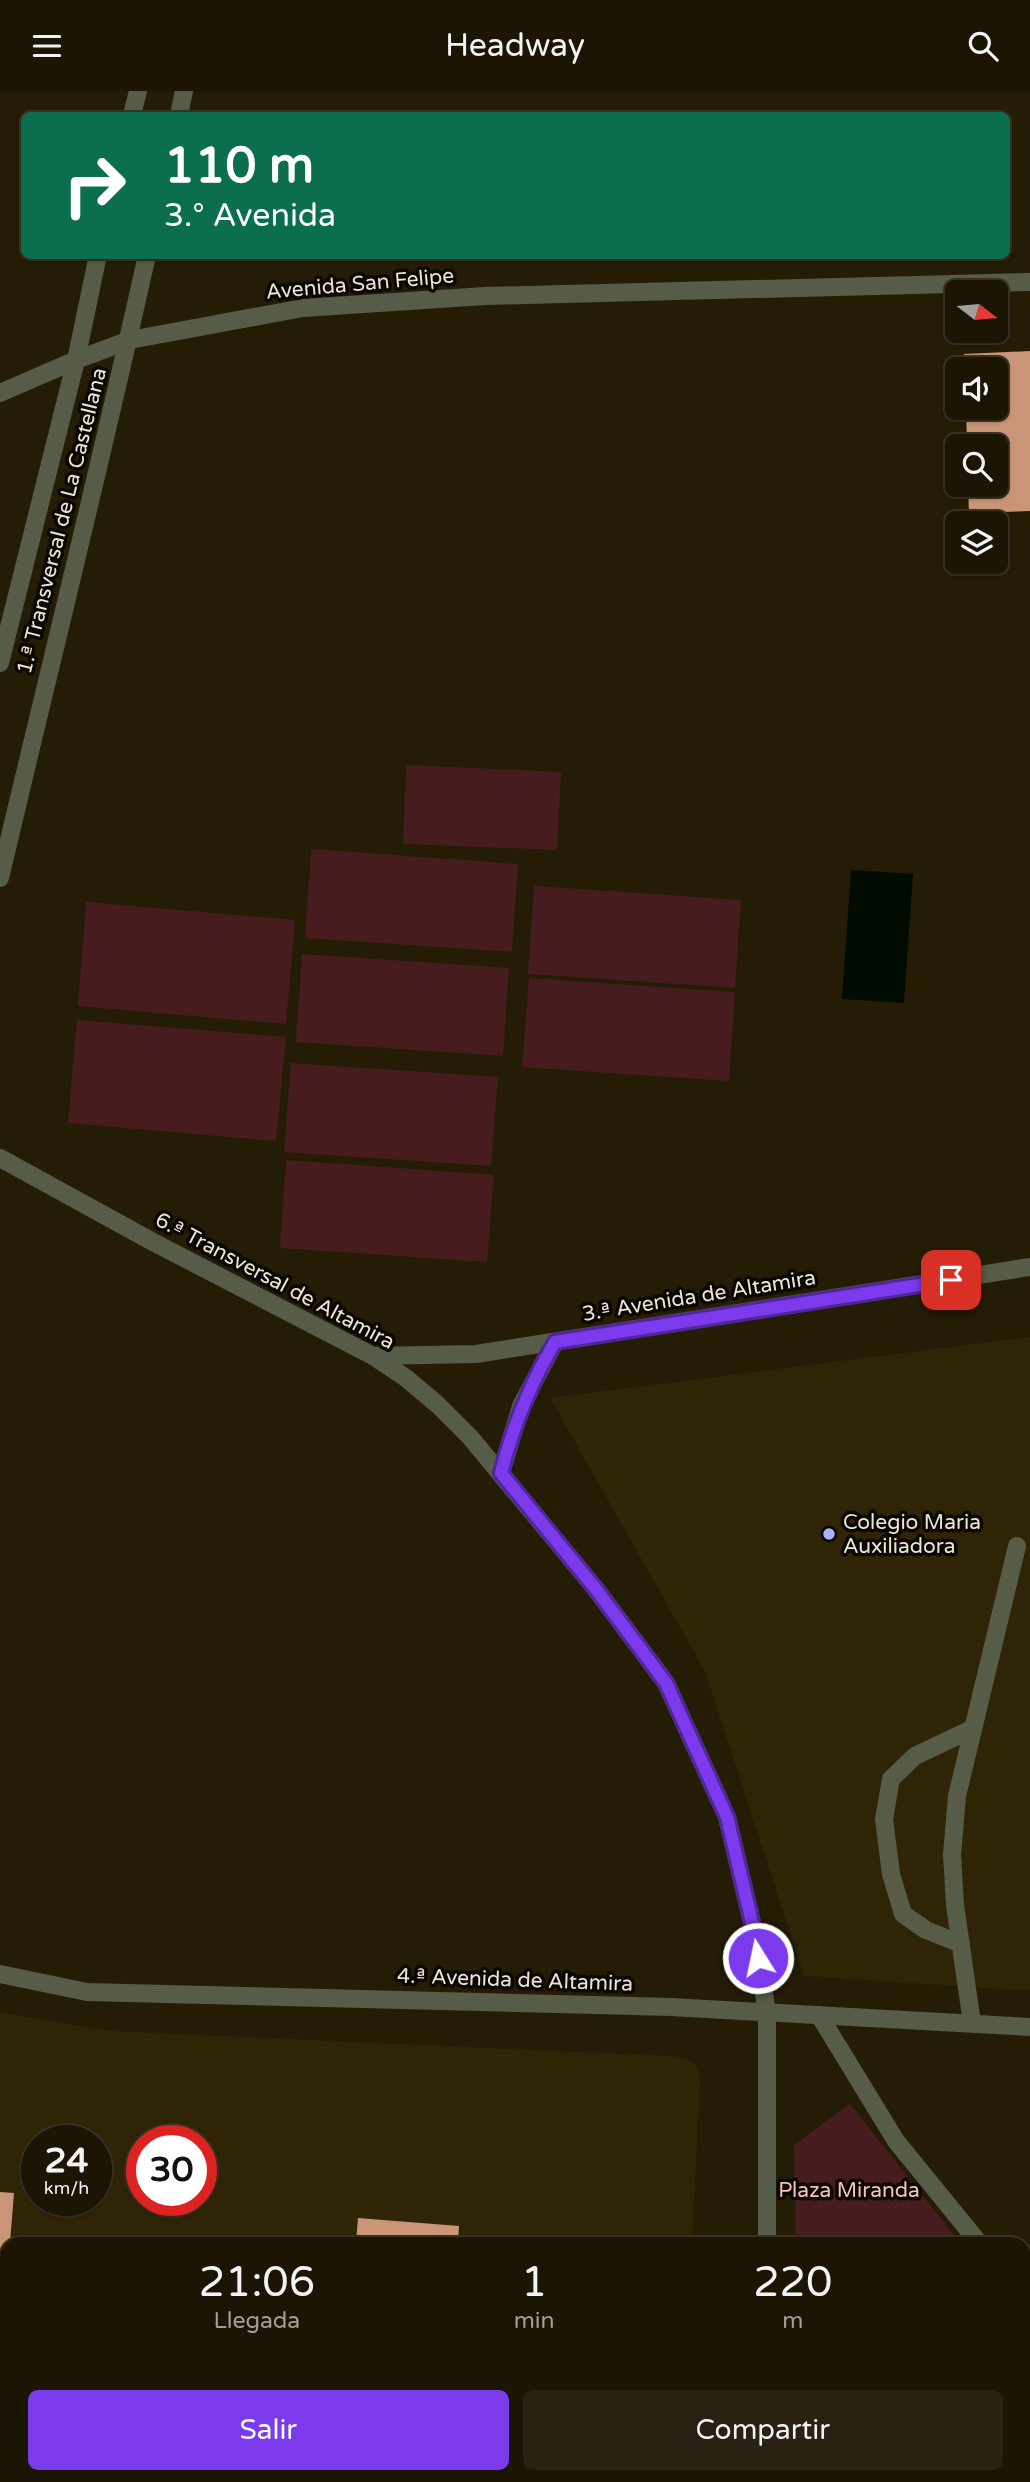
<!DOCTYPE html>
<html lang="es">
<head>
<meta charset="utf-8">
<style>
  :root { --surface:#1c1504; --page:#292213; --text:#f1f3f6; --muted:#a09f9a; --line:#3a3426; --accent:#7c3aed }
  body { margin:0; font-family:"Varela Round",sans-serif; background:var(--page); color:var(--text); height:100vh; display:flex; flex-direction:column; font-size:26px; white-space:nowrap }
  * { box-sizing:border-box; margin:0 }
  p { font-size:23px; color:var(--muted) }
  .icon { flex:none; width:38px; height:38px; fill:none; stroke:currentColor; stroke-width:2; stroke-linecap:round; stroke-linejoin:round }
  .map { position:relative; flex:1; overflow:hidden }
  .sheet { position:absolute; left:0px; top:2146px; width:1031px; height:247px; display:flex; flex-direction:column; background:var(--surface); border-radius:21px 21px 0 0; box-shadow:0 2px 5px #0004,0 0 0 2px var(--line) }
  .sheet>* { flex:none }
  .hud { position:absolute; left:21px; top:21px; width:989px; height:147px; border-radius:10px; box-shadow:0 2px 5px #0004,0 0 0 2px var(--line); background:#0b6e4f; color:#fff; overflow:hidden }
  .needle { width:46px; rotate:106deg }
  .tools { position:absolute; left:945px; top:189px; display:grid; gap:14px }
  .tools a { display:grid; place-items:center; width:63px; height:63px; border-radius:10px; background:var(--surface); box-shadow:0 2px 5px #0004,0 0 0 2px var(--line); font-size:35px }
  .speed { position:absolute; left:21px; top:2034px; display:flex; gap:14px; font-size:35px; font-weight:700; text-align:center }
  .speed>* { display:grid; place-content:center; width:91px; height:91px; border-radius:50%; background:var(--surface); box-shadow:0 2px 5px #0004,0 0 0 2px var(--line); line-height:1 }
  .speed small { font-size:18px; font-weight:400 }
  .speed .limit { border:10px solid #d22; background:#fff; color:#111 }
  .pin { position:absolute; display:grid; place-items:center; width:60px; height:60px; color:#fff; margin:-30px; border-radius:14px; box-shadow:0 4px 10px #0006 }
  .me { position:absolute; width:77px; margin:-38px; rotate:350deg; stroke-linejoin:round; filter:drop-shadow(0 0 5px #0008) }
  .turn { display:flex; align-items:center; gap:24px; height:147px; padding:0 28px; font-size:32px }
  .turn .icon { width:91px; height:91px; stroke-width:2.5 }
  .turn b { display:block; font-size:49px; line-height:60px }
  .eta { display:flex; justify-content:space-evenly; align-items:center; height:119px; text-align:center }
  .eta b { font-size:42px; font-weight:600; line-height:49px }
  .button { display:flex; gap:14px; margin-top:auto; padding:14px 28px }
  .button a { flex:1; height:80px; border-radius:10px; background:var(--accent); color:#fff; font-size:28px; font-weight:600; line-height:80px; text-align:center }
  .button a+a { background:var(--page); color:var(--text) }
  header { display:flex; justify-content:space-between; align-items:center; height:91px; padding:0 28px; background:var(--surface); font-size:32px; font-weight:600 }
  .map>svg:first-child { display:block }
  .built { fill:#302406; fill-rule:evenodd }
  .green { fill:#471c1e }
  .water { fill:#000b01 }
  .building { fill:#c99576 }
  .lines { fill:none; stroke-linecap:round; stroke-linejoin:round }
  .minor { stroke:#565c47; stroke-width:18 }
  .route-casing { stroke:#51269a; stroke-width:18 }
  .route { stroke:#7c3aed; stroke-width:12 }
  .poi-dot { fill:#a7b1fc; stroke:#0b0702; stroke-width:2.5 }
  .labels { text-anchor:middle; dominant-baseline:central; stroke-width:7; stroke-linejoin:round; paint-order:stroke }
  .street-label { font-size:21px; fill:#ebe5d8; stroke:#0b0702 }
  .poi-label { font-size:21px; fill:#ebe5d8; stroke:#0b0702; text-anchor:start }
  .park-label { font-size:21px; fill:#f7bfbf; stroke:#0b0702 }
</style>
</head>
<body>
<header><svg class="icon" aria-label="menu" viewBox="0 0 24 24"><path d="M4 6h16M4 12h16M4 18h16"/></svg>Headway<svg class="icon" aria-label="search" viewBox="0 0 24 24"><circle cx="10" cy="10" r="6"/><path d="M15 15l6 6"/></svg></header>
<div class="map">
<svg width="1030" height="2391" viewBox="0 0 1030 2391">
  <rect width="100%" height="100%" fill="#251c06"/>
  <g class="built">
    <path d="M1030,1246V1900L804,1885L705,1580L550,1307Z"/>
    <path d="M0,1921L110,1940L669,1965L686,1968L697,1975L700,1988L692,2152H7V2385H680V2391H0ZM37,2049H96V2109H37ZM142,2049H201V2109H142Z"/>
  </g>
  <g class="green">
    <path d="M406,674L561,681L557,759L403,753Z"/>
    <path d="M311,758L518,773L512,861L305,847Z"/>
    <path d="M534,795L741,809L735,897L528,883Z"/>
    <path d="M86,811L295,829L286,933L78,915Z"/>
    <path d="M302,863L509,877L503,965L296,951Z"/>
    <path d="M529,887L735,901L729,990L522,976Z"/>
    <path d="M77,929L286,946L276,1050L68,1032Z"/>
    <path d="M291,972L498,986L491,1075L284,1061Z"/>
    <path d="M286,1069L494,1084L487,1171L280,1157Z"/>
    <path d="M850,2013L960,2152H796L794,2054Z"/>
    <path d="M1024,2274L1030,2289V2391H802V2385H1024Z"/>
  </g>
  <path class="water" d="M851,779L913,783L904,912L842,908Z"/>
  <g class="building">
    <path d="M1030,260V420L969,422L968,394H996V355H967L966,317H996V278H964V263Z"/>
    <path d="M0,2101L14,2102L10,2152H7V2183L2,2239H0Z"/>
    <path d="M358,2127L459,2135L458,2152H356Z"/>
  </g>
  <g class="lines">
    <g class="minor">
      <path d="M132,24L138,0"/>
      <path d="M179,24L184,0"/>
      <path d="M0,302L76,269L130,249L303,217L485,205L1030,191"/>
      <path d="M0,572L76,269L98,164"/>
      <path d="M0,787C49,579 101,372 147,164"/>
      <path d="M0,1067L153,1151L373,1265L406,1287L438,1314L470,1346L595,1497L666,1592L727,1726L754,1840L767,1922V2152"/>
      <path d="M373,1265L476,1263L1030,1176"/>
      <path d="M501,1382L521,1315L555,1251"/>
      <path d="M961,1853L926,1839L903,1823L891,1783L884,1728L891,1688L915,1665L972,1638"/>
      <path d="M0,1883L87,1901L671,1916L1030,1936"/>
      <path d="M819,1924L896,2050L979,2152"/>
      <path d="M972,1932L955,1814L952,1764L957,1705L1017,1455"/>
      <path d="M1024,2234L1030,2250"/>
      <path d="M0,2374H7"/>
      <path d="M121,2385L181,2391"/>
      <path d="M759,2391V2385"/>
    </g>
  </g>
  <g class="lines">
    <g class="route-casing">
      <path id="route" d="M758,1867L754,1840L727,1726L666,1592L595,1497L501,1382C513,1335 530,1293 555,1251L951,1189"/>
    </g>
    <use href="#route" class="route"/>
  </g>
  <circle class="poi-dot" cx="829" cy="1443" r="7"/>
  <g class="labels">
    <g class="street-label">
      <text transform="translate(360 193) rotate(-5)">Avenida San Felipe</text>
      <text transform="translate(62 430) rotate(-76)">1.ª Transversal de La Castellana</text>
      <text transform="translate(275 1190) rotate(28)">6.ª Transversal de Altamira</text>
      <text transform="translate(699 1205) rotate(-9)">3.ª Avenida de Altamira</text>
      <text transform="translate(515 1889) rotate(2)">4.ª Avenida de Altamira</text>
    </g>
    <g class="poi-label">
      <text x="843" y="1431">Colegio Maria<tspan x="843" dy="24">Auxiliadora</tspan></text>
    </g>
    <g class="park-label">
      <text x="849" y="2099">Plaza Miranda</text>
    </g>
  </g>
</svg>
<div class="tools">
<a><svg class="needle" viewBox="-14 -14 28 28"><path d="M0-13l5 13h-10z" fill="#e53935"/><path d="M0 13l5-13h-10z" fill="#a09f9a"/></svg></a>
<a><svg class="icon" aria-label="sound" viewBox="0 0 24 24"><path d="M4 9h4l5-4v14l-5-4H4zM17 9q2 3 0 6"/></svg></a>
<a><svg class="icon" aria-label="search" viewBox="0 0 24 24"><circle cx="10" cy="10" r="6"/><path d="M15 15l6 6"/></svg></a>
<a><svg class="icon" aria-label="layers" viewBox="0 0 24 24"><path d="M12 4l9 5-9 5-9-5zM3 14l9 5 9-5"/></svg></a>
</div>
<div class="speed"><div>24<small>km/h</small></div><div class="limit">30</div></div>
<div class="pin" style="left:951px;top:1189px;background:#d93025"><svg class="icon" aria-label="arrive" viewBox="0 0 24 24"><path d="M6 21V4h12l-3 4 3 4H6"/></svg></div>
<svg class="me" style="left:758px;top:1867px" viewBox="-20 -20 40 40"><circle r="17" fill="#7c3aed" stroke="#fff" stroke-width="3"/><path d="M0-11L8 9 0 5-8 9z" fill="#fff"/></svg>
<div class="hud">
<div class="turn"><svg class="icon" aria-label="right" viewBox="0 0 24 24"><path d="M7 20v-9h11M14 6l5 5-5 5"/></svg><div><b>110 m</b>3.° Avenida</div></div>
</div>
<section class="sheet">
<div class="eta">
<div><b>21:06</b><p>Llegada</p></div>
<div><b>1</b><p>min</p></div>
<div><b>220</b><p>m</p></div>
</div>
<div class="button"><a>Salir</a><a>Compartir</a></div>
</section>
</div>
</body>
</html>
